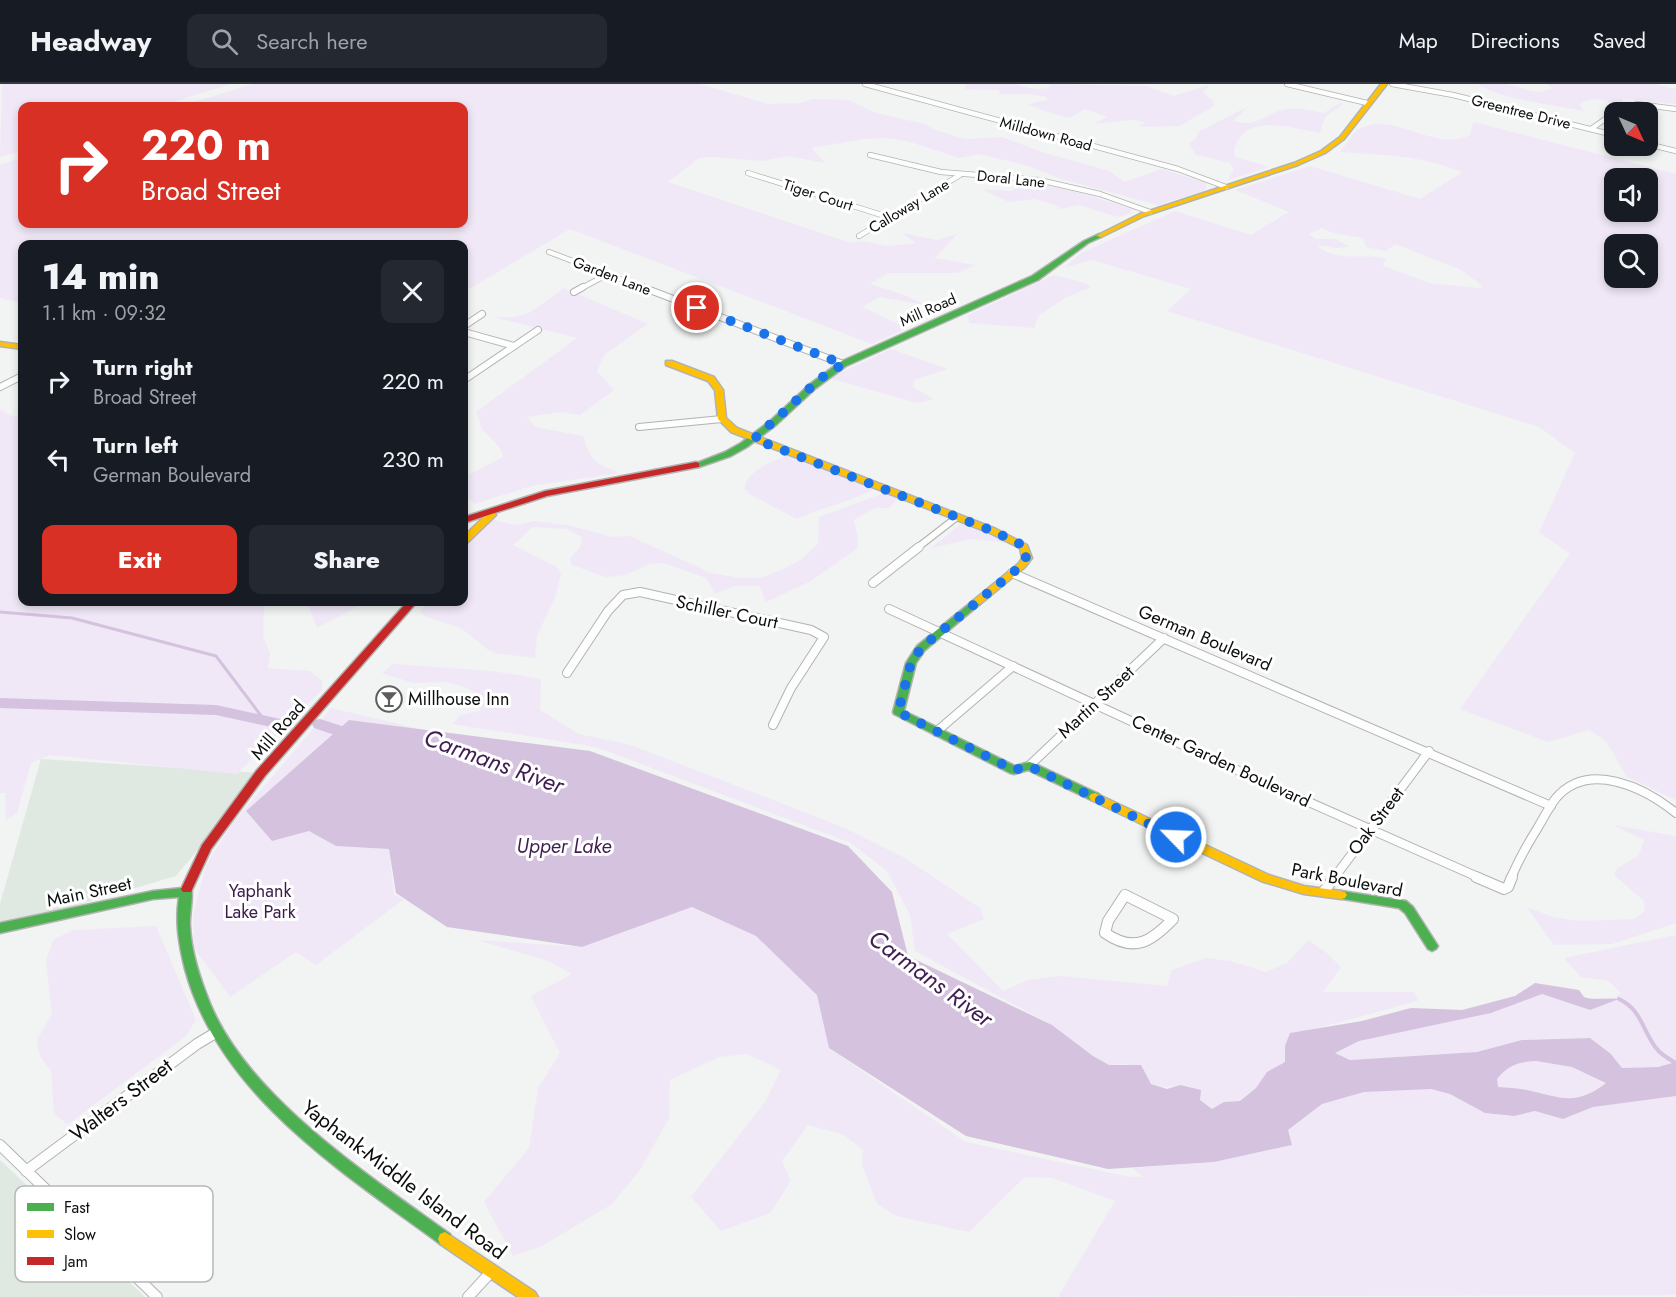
<!DOCTYPE html>
<html lang="en">
<head>
<meta charset="utf-8">
<style>
  :root { --surface:#171b24; --page:#242831; --text:#f1f3f6; --muted:#9ea1a6; --line:#363941; --accent:#d93025 }
  body { margin:0; font-family:Jost,sans-serif; background:var(--page); color:var(--text); height:100vh; display:flex; flex-direction:column; font-size:22px; white-space:nowrap }
  * { box-sizing:border-box; margin:0 }
  p { font-size:20px; color:var(--muted) }
  .icon { flex:none; width:33px; height:33px; fill:none; stroke:currentColor; stroke-width:2; stroke-linecap:round; stroke-linejoin:round }
  .map { position:relative; flex:1; overflow:hidden }
  .side { position:absolute; left:18px; top:156px; width:450px; height:366px; display:flex; flex-direction:column; background:var(--surface); border-radius:12px; box-shadow:0 3px 9px #0003 }
  .side>* { flex:none }
  .hud { position:absolute; left:18px; top:18px; width:450px; height:126px; border-radius:12px; box-shadow:0 3px 9px #0003; background:#d93025; color:#fff; overflow:hidden }
  .needle { width:39px; rotate:134deg }
  .buttons { position:absolute; left:1604px; top:18px; display:grid; gap:12px }
  .buttons a { display:grid; place-items:center; width:54px; height:54px; border-radius:12px; background:var(--surface); box-shadow:0 3px 9px #0003; font-size:30px }
  .pin { position:absolute; display:grid; place-items:center; width:51px; height:51px; color:#fff; margin:-26px; border:3px solid #fff; border-radius:50%; box-shadow:0 2px 6px #0007 }
  .me { position:absolute; width:66px; margin:-33px; rotate:294deg; stroke-linejoin:round; filter:drop-shadow(0 0 4px #0008) }
  .turn { display:flex; align-items:center; gap:21px; height:126px; padding:0 24px; font-size:27px }
  .turn .icon { width:78px; height:78px; stroke-width:2.5 }
  .turn b { display:block; font-size:42px; line-height:51px }
  .round { display:grid; place-items:center; flex:none; width:63px; height:63px; border-radius:12px; background:var(--page) }
  .summary { display:flex; align-items:center; justify-content:space-between; height:102px; padding:0 24px }
  h1 { font-size:36px; font-weight:800; line-height:45px }
  .button { display:flex; gap:12px; margin-top:auto; padding:12px 24px }
  .button a { flex:1; height:69px; border-radius:12px; background:var(--accent); color:#fff; font-size:24px; font-weight:800; line-height:69px; text-align:center }
  .button a+a { background:var(--page); color:var(--text) }
  ul { padding:0; list-style:none }
  li { display:flex; align-items:center; gap:18px; height:78px; padding:0 24px }
  li div { flex:1 }
  li b { display:block; font-size:22px }
  li em { font-style:normal }
  header { display:flex; align-items:center; gap:36px; box-sizing:border-box; height:84px; padding:0 30px; background:var(--surface); border-bottom:2px solid var(--line) }
  header strong { font-size:28px }
  nav { display:flex; gap:33px; margin-inline-start:auto; font-size:21px }
  .search { width:420px; height:54px; background:var(--page); display:flex; align-items:center; gap:15px; box-sizing:border-box; padding:0 21px; border-radius:12px; color:var(--muted); font-size:22px }
  .map>svg:first-child { display:block }
  .built { fill:#e0e8e2 }
  .green { fill:#f0e8f7; fill-rule:evenodd }
  .water { fill:#d4c2df; fill-rule:evenodd }
  .lines { fill:none; stroke-linecap:round; stroke-linejoin:round }
  .stream-far1 { stroke:#d4c2df; stroke-width:3 }
  .stream { stroke:#d4c2df; stroke-width:4 }
  .river { fill:#d4c2df; fill-rule:evenodd }
  .street-far3-casing { stroke:#b1b3b2; stroke-width:6 }
  .street-far2-casing { stroke:#b1b3b2; stroke-width:8 }
  .street-far1-casing { stroke:#b1b3b2; stroke-width:10 }
  .street-casing { stroke:#b1b3b2; stroke-width:12 }
  .fast-casing { stroke:#b1b3b2; stroke-width:3 }
  .slow-casing { stroke:#b1b3b2; stroke-width:3 }
  .jam-casing { stroke:#b1b3b2; stroke-width:3 }
  .street-far3 { stroke:#fdfdfd; stroke-width:4.5 }
  .street-far2 { stroke:#fdfdfd; stroke-width:6 }
  .street-far1 { stroke:#fdfdfd; stroke-width:8 }
  .street { stroke:#fdfdfd; stroke-width:10 }
  .fast { fill:#4caf50; fill-rule:evenodd }
  .slow { fill:#ffc107; fill-rule:evenodd }
  .jam { fill:#c62828; fill-rule:evenodd }
  .route { stroke:#1a73e8; stroke-width:10; stroke-dasharray:0 18 }
  .labels { text-anchor:middle; dominant-baseline:central; stroke-width:6; stroke-linejoin:round; paint-order:stroke }
  .far-street-label { font-size:15px; fill:#0c0e0d; stroke:#fff }
  .street-label { font-size:18px; fill:#0c0e0d; stroke:#fff }
  .poi-label { font-size:18px; fill:#0c0e0d; stroke:#fff; text-anchor:start }
  .park-label { font-size:18px; fill:#3c1a4d; stroke:#fff }
  .water-label { font-size:20px; font-style:italic; fill:#401e52; stroke:#fff }
  .near-street-label { font-size:21px; fill:#0c0e0d; stroke:#fff }
  .near-water-label { font-size:24px; font-style:italic; fill:#401e52; stroke:#fff }
  .key { fill:#fff; stroke:#b6b7b6; stroke-width:1.5 }
  .key-label { font-size:16px; fill:#0c0e0d }
</style>
</head>
<body>
<header>
<strong>Headway</strong>
<div class="search"><svg class="icon" aria-label="search" viewBox="0 0 24 24"><circle cx="10" cy="10" r="6"/><path d="M15 15l6 6"/></svg>Search here</div>
<nav><a>Map</a><a>Directions</a><a>Saved</a></nav>
</header>
<div class="map">
<svg width="1676" height="1213" viewBox="0 0 1676 1213">
  <rect width="100%" height="100%" fill="#f1f4f2"/>
  <g class="built">
    <path d="M41,675L261,689L176,792L0,844V820Z"/>
    <path d="M0,1076L145,1213H0Z"/>
  </g>
  <g class="green">
    <path d="M231,0L160,22H22V66L0,73L2,0Z"/>
    <path d="M252,0H700L768,20L801,19L812,15L848,16L876,29L925,40L933,45L965,55L1002,53L1045,69L1110,87L1124,98L1162,85L1207,99L1204,107L1158,121L1061,95L1025,81L978,70L959,74L907,57L886,54L864,55L811,64L825,79L788,72L762,77L712,73L699,74L668,98L851,159L862,157L887,162L916,159L902,149L937,156L957,150L935,174L975,181L958,189H888L870,200L902,210L926,221L880,213L862,223L907,244L872,260L570,145L464,208V160H22V219L0,214V81L22,73V140H464V22H181Z"/>
    <path d="M966,0C981,0 999,0 1014,0C1027,3 1037,8 1051,2L1048,0L1146,2L1173,12L1209,1L1203,9L1213,17L1214,22L1180,42L1139,43L1146,38L1132,36L1094,40L1107,33L1085,25L1070,34L1044,27L1028,20L1047,16L1046,13L1030,10H999L1000,6L965,5Z"/>
    <path d="M1478,0C1487,0 1498,0 1507,0C1523,3 1536,13 1552,4L1547,0H1655L1676,5V20L1623,14V18L1633,28H1619C1608,13 1598,14 1581,18L1580,22L1584,27C1560,23 1493,13 1478,0Z"/>
    <path d="M1341,18L1342,21L1325,33L1320,49C1292,44 1242,27 1234,68L1236,73L1269,83L1228,96L1234,85L1230,79L1196,71L1189,60L1197,53L1198,48L1249,22L1233,37C1256,45 1267,28 1287,25C1299,23 1312,27 1324,29Z"/>
    <path d="M1473,38L1676,90V716L1627,693L1606,657L1589,646L1548,658L1460,625L1570,470L1539,448L1575,369L1539,343L1167,227L1191,205L1092,176L1065,183L1081,169L1175,127L1251,151L1289,128L1235,106L1310,82L1420,115L1462,88C1419,71 1385,71 1340,68C1347,60 1352,48 1361,44C1394,27 1434,69 1470,51ZM1614,94H1647V128H1614ZM1322,144L1333,149L1363,154L1366,163L1386,167L1395,160L1461,186L1484,203L1478,204L1429,199L1384,182L1383,179L1387,175C1365,168 1336,180 1317,161L1335,164L1349,163L1336,155H1316L1309,150ZM1614,160H1647V194H1614Z"/>
    <path d="M1010,97C1052,101 1091,111 1131,125V129L1118,133L1079,121L1061,125L1053,120L1034,115L1009,118L981,105L1010,107L1019,104Z"/>
    <path d="M1054,191L1085,199L1091,203L1067,213L1039,231L1034,244L969,239L968,231Z"/>
    <path d="M564,204L648,240L605,270L597,287L614,306L580,331L561,328L527,333L535,343L583,352C591,378 595,379 619,389L531,402L475,420L464,410V393L503,373L500,364L482,345L476,328L577,254L493,233C529,236 536,224 564,204Z"/>
    <path d="M891,265L948,285L914,296L913,303L934,315L917,319L829,294Z"/>
    <path d="M0,325L13,333L22,330V518H275L264,523L263,553L270,569L268,584L310,587L322,596V606L237,690L50,671L31,679L17,729L6,736L5,709H0Z"/>
    <path d="M790,370L875,405C850,418 822,423 797,435L749,410L744,404C750,383 772,379 790,370Z"/>
    <path d="M884,409L899,414L889,424H875L854,436L858,454L857,465L809,498L766,518L759,502H734L715,510L706,494L663,479L649,480L625,491L606,493L572,481L570,474L580,463L582,453L567,445L533,443L513,461L557,483L561,490L556,511L537,552L535,574L495,569L487,565L461,544L426,533L420,528L427,518H464V466L490,435L516,441L535,437L572,442L611,453L630,452L711,489L740,494H760L781,486L802,475L818,460L819,433Z"/>
    <path d="M961,440L1011,459L971,455L931,464Z"/>
    <path d="M296,518H366L317,544L309,523Z"/>
    <path d="M393,580L492,587L541,595L540,626L579,650L631,661L845,744L903,773L980,824L984,835L947,850L1003,907L1028,896L1060,892L1167,902L1172,886L1206,874L1230,877L1266,888L1287,879L1308,856L1327,869L1341,883L1323,908H1414L1418,917L1310,946L1285,962V978L1267,988L1256,1004L1240,1017L1224,1018L1212,1025L1180,1001C1154,1008 1144,995 1125,980L1109,981L1093,972L1052,941L915,867L910,831L887,787L851,759L596,663L453,640L460,631L480,627L484,613L462,602L445,598L413,599L382,589Z"/>
    <path d="M331,624L424,646L349,636L247,727L272,757L309,747L336,762L389,765L394,811L404,815L316,881L296,868L230,913L194,864L193,831L206,781L232,740Z"/>
    <path d="M1613,741L1676,752V839L1612,860L1554,861L1527,823L1553,833L1577,837L1635,835L1645,827L1643,816L1614,791L1618,784L1639,771L1644,756Z"/>
    <path d="M692,823L756,852L818,911L830,965L966,1058L1130,1093H1144L1132,1084L1214,1078L1292,1061L1288,1046L1322,1020L1364,1008L1431,1005L1450,1010L1485,1029L1514,1032L1535,1027L1563,1035L1593,1023L1676,1012V1211L1058,1213L1115,1117L1052,1094L1025,1093L969,1148L896,1132L877,1120L862,1081L863,1066L844,1051L808,1041L782,1077L791,1097L770,1129L721,1147L691,1113L765,1018L781,986L747,970L719,973L670,996L669,1034L640,1086L612,1120L542,1162L513,1172L484,1118L529,1064L538,1004L560,969L531,912L572,890L548,877L477,856L582,863Z"/>
    <path d="M156,842L196,936L185,953L68,1040L54,1030L51,987L40,972L37,956L52,930L46,877L53,856L73,846Z"/>
    <path d="M1676,851V978L1658,983L1622,984L1611,970L1590,954L1524,956L1477,968L1350,976L1334,969L1359,957L1491,929L1542,910L1589,926L1606,920L1621,909L1609,897L1581,893L1564,874Z"/>
    <path d="M1536,977L1572,983L1607,998C1574,1023 1561,1013 1527,1006C1518,1004 1508,1004 1498,1003L1496,995C1508,981 1518,978 1536,977Z"/>
  </g>
  <path class="water" d="M349,636L590,667L848,762L892,808L908,872L1052,941L1093,972L1109,981H1141L1151,1000L1167,1005L1180,1001L1201,1006L1200,1016L1212,1025L1224,1018L1240,1017L1256,1004L1267,988L1285,978V962L1290,949L1362,937L1411,924L1462,926L1515,912L1535,899L1579,906L1584,913C1594,917 1606,913 1619,915L1590,926L1542,910L1491,929L1359,957L1335,969L1350,976L1477,968L1522,956L1590,954L1611,970L1622,984L1658,983L1676,978V1012L1593,1023L1563,1035L1535,1027L1514,1032L1485,1029L1450,1010L1431,1005L1364,1008L1322,1020L1288,1046L1292,1061L1214,1078L1108,1085L966,1052L829,964L817,911L756,852L692,823L582,863L447,843L396,809L389,765L336,762L309,747L272,757L246,727ZM1536,977L1572,983L1606,999C1575,1023 1560,1013 1527,1006C1518,1004 1508,1004 1498,1003L1497,995C1508,981 1518,978 1536,977Z"/>
  <g class="lines">
    <path class="stream-far1" d="M0,528L72,534L216,572L265,637"/>
    <path class="stream" d="M1619,915C1642,926 1642,946 1656,964C1661,971 1669,975 1676,979"/>
    <g class="river">
      <path d="M0,614L216,621L285,636L291,637L293,641L291,645L285,646L216,631L0,624Z"/>
      <path d="M320,635L364,649L367,653L364,657L358,659L314,644L312,640L314,636Z"/>
    </g>
    <g class="street-far3-casing">
      <g id="street-far3">
        <path d="M865,0L1178,85L1226,103"/>
        <path d="M1287,0L1367,19"/>
        <path d="M1392,0L1453,11L1614,51"/>
        <path d="M1615,28L1637,20L1676,25"/>
        <path d="M1591,45L1614,29"/>
        <path d="M1647,60L1676,67"/>
        <path d="M870,71L941,88L1039,96L1100,110L1150,128"/>
        <path d="M748,89L888,133"/>
        <path d="M859,152L960,91"/>
        <path d="M549,168L646,205"/>
        <path d="M580,205L608,190"/>
      </g>
    </g>
    <g class="street-far2-casing">
      <g id="street-far2">
        <path d="M642,203L843,280"/>
        <path d="M574,208L583,203"/>
        <path d="M464,242L482,230"/>
        <path d="M464,248L514,262"/>
        <path d="M464,296L538,246"/>
        <path d="M0,303L22,292"/>
        <path d="M639,343L722,335"/>
        <path d="M917,464L957,433"/>
      </g>
    </g>
    <g class="street-far1-casing">
      <g id="street-far1">
        <path d="M1012,489L1551,722"/>
        <path d="M873,499L919,463"/>
        <path d="M889,525L1239,687L1480,794"/>
        <path d="M567,589L608,527L623,511L640,508L811,546L824,553L791,604L773,641"/>
        <path d="M936,648L1013,582"/>
        <path d="M1029,682L1164,554"/>
        <path d="M1334,794L1429,667"/>
        <path d="M1511,794C1518,777 1527,761 1537,745C1543,735 1549,723 1556,714C1589,676 1645,704 1676,729"/>
      </g>
    </g>
    <g class="street-casing">
      <g id="street">
        <path d="M1476,793L1504,805L1508,803L1512,793"/>
        <path d="M1324,807L1335,793"/>
        <path d="M1125,811L1173,835C1151,858 1134,869 1105,849L1108,837Z"/>
        <path d="M0,1061L157,1213"/>
        <path d="M26,1087L197,960L217,948"/>
        <path d="M468,1213L491,1188"/>
      </g>
    </g>
    <g class="fast-casing">
      <g id="fast">
        <path d="M1099,150L1101,151V153L1088,159L1038,196L846,282L816,304L776,341L747,363L731,372L699,383H693L692,381L725,368L741,359L770,337L810,300L840,278L1032,192L1084,157Z"/>
        <path d="M977,515L982,518L980,520L925,566L916,579L904,627L1015,682L1029,678L1033,679L1099,710L1101,713L1099,716H1091L1028,686L1014,690L1010,689L894,630L893,628L906,579L917,562L974,516Z"/>
        <path d="M187,801L191,802C194,809 189,832 190,842C191,865 198,888 206,909C240,1008 368,1091 450,1150L452,1155L450,1160L445,1162L440,1160C341,1087 219,1011 185,885C179,861 175,838 179,813L153,815L0,849V839L153,807L182,804Z"/>
        <path d="M1341,807L1406,817L1413,823L1436,859L1438,862L1436,865L1432,867L1428,865L1405,829L1399,824L1337,814L1335,811L1337,808Z"/>
      </g>
    </g>
    <g class="slow-casing">
      <g id="slow">
        <path d="M1381,0H1387L1344,55L1325,69L1298,81L1144,132L1101,153L1096,152L1140,130L1294,79L1321,67L1340,53Z"/>
        <path d="M0,258L22,261V265L0,262Z"/>
        <path d="M666,277H672L714,293L723,306L726,334L737,344L996,445L1027,461L1032,474L1025,483L980,520H974L972,518L974,516L1019,479L1022,474L1020,464L990,449L731,348L718,335L715,306L708,297L666,281Z"/>
        <path d="M491,428L494,429L496,431L494,433L467,459L464,460V452L488,429Z"/>
        <path d="M1095,709L1269,791L1304,802L1341,807L1345,808L1347,811L1345,814L1341,815L1304,810L1261,797L1091,716L1089,713L1091,710Z"/>
        <path d="M445,1148L535,1208L538,1213H518L440,1160L438,1155L440,1150Z"/>
      </g>
    </g>
    <g class="jam-casing">
      <g id="jam">
        <path d="M696,378L699,379V383L547,412L464,439V433L545,407Z"/>
        <path d="M407,518H417L265,692L211,765L191,808H183L181,805L202,761L257,686Z"/>
      </g>
    </g>
    <use href="#street-far3" class="street-far3"/>
    <use href="#street-far2" class="street-far2"/>
    <use href="#street-far1" class="street-far1"/>
    <use href="#street" class="street"/>
    <use href="#fast" class="fast"/>
    <use href="#slow" class="slow"/>
    <use href="#jam" class="jam"/>
  </g>
  <g class="lines">
    <path class="route" d="M697,224L843,280L821,294L754,355L993,447L1020,460L1028,469L1022,481L921,564L911,579L898,628L1014,686L1029,682L1176,753"/>
  </g>
  <defs>
    <g id="bar-ring" transform="scale(1.35)"><circle r="9.5" fill="#fff" stroke="#5c5e5d" stroke-width="1.5"/><path d="M-6-5H6L.8 .8V4.5H3.5V6h-7V4.5H-.8V.8Z" fill="#5c5e5d"/></g>
  </defs>
  <g fill-rule="evenodd">
    <use href="#bar-ring" x="389" y="615"/>
  </g>
  <g class="labels">
    <g class="far-street-label">
      <text transform="translate(1521 28) rotate(14)">Greentree Drive</text>
      <text transform="translate(1046 50) rotate(15)">Milldown Road</text>
      <text transform="translate(1011 95) rotate(6)">Doral Lane</text>
      <text transform="translate(818 111) rotate(18)">Tiger Court</text>
      <text transform="translate(909 122) rotate(-31)">Calloway Lane</text>
      <text transform="translate(612 192) rotate(21)">Garden Lane</text>
      <text transform="translate(928 226) rotate(-24)">Mill Road</text>
    </g>
    <g class="street-label">
      <text transform="translate(727 528) rotate(12)">Schiller Court</text>
      <text transform="translate(1205 554) rotate(23)">German Boulevard</text>
      <text transform="translate(1096 618) rotate(-43)">Martin Street</text>
      <text transform="translate(278 646) rotate(-49)">Mill Road</text>
      <text transform="translate(1221 677) rotate(25)">Center Garden Boulevard</text>
      <text transform="translate(1376 737) rotate(-53)">Oak Street</text>
      <text transform="translate(1347 796) rotate(11)">Park Boulevard</text>
      <text transform="translate(89 808) rotate(-12)">Main Street</text>
    </g>
    <g class="poi-label">
      <text x="408" y="615">Millhouse Inn</text>
    </g>
    <g class="park-label">
      <text x="260" y="807">Yaphank<tspan x="260" dy="21">Lake Park</tspan></text>
    </g>
    <g class="water-label">
      <text x="564" y="762">Upper Lake</text>
    </g>
    <g class="near-street-label">
      <text transform="translate(121 1016) rotate(-37)">Walters Street</text>
      <text transform="translate(404 1096) rotate(37)">Yaphank-Middle Island Road</text>
    </g>
    <g class="near-water-label">
      <text transform="translate(494 677) rotate(20)">Carmans River</text>
      <text transform="translate(931 894) rotate(36)">Carmans River</text>
    </g>
  </g>
  <rect x="15" y="1102" width="198" height="96" rx="9" class="key"/>
  <rect x="27" y="1119" width="27" height="8" fill="#4caf50"/>
  <rect x="27" y="1146" width="27" height="8" fill="#ffc107"/>
  <rect x="27" y="1173" width="27" height="8" fill="#c62828"/>
  <g class="key-label">
    <text x="64" y="1129">Fast</text>
    <text x="64" y="1156">Slow</text>
    <text x="64" y="1183">Jam</text>
  </g>
</svg>
<div class="buttons">
<a><svg class="needle" viewBox="-14 -14 28 28"><path d="M0-13l5 13h-10z" fill="#e53935"/><path d="M0 13l5-13h-10z" fill="#9ea1a6"/></svg></a>
<a><svg class="icon" aria-label="sound" viewBox="0 0 24 24"><path d="M4 9h4l5-4v14l-5-4H4zM17 9q2 3 0 6"/></svg></a>
<a><svg class="icon" aria-label="search" viewBox="0 0 24 24"><circle cx="10" cy="10" r="6"/><path d="M15 15l6 6"/></svg></a>
</div>
<div class="pin" style="left:697px;top:224px;background:#d93025"><svg class="icon" aria-label="arrive" viewBox="0 0 24 24"><path d="M6 21V4h12l-3 4 3 4H6"/></svg></div>
<svg class="me" style="left:1176px;top:753px" viewBox="-20 -20 40 40"><circle r="17" fill="#1a73e8" stroke="#fff" stroke-width="3"/><path d="M0-11L8 9 0 5-8 9z" fill="#fff"/></svg>
<div class="hud">
<div class="turn"><svg class="icon" aria-label="right" viewBox="0 0 24 24"><path d="M7 20v-9h11M14 6l5 5-5 5"/></svg><div><b>220 m</b>Broad Street</div></div>
</div>
<section class="side">
<div class="summary"><div><h1>14 min</h1><p>1.1 km · 09:32</p></div><a class="round"><svg class="icon" aria-label="close" viewBox="0 0 24 24"><path d="M6 6l12 12M18 6L6 18"/></svg></a></div>
<ul>
<li><svg class="icon" aria-label="right" viewBox="0 0 24 24"><path d="M7 20v-9h11M14 6l5 5-5 5"/></svg><div><b>Turn right</b><p>Broad Street</p></div><em>220 m</em></li>
<li><svg class="icon" aria-label="left" viewBox="0 0 24 24"><path d="M17 20v-9H6M10 6l-5 5 5 5"/></svg><div><b>Turn left</b><p>German Boulevard</p></div><em>230 m</em></li>
</ul>
<div class="button"><a>Exit</a><a>Share</a></div>
</section>
</div>
</body>
</html>
